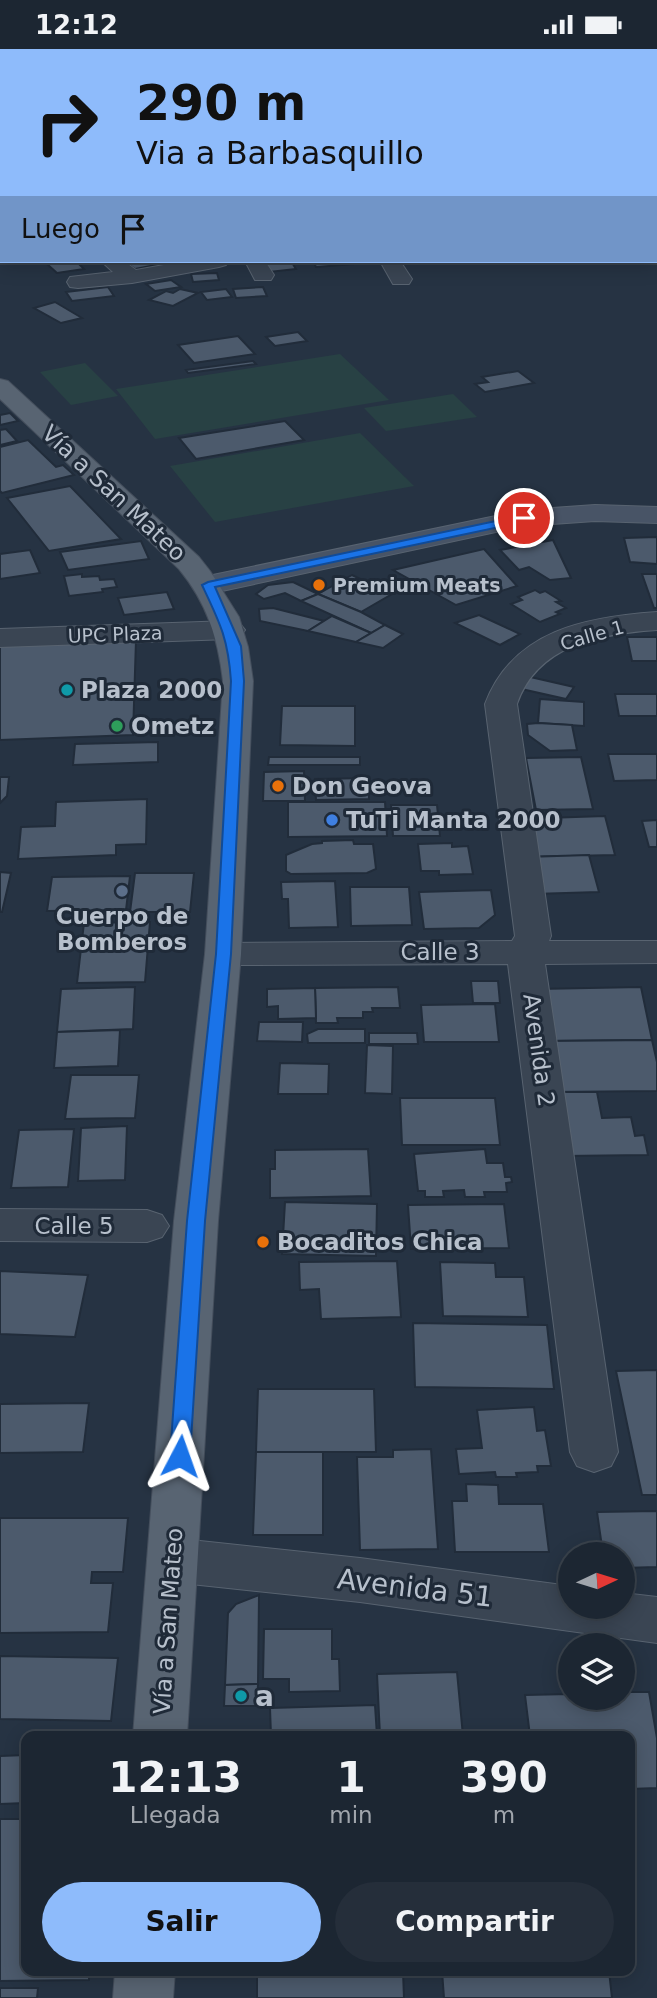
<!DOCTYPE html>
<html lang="es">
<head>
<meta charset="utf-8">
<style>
  :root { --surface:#1c2632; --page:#252e3a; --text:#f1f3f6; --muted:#a0a5ac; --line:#3a434d; --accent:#8ebbfb }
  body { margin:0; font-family:"DejaVu Sans",sans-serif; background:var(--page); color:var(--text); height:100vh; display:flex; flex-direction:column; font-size:26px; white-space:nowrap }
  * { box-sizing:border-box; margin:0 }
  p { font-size:23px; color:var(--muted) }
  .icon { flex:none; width:38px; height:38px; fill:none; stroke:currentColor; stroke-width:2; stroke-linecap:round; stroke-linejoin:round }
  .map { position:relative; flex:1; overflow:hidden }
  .details { position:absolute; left:21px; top:1682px; width:614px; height:245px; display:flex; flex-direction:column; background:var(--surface); border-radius:14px; box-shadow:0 4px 18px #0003,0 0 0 2px var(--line) }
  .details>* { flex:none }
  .guide { position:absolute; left:0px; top:0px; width:658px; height:214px; box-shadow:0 4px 18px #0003,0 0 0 2px var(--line); background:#8ebbfb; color:#111; overflow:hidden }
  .needle { width:46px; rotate:86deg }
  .tools { position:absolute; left:558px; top:1493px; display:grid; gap:14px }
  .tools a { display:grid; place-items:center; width:77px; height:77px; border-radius:50%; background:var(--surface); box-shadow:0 4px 18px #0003,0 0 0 2px var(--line); font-size:35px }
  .pin { position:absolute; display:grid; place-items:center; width:60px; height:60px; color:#fff; margin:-30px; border:4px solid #fff; border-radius:50%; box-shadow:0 2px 7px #0007 }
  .me { position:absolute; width:77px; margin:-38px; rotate:4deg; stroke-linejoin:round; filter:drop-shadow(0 0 5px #0008) }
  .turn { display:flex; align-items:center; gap:24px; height:147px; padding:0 21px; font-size:32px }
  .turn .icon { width:91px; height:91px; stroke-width:2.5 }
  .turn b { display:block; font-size:49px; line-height:60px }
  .then { display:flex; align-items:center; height:66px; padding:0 21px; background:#0003; gap:14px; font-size:26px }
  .eta { display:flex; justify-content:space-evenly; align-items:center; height:119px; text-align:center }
  .eta b { font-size:42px; font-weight:600; line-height:49px }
  .button { display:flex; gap:14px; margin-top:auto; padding:14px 21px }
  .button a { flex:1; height:80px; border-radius:42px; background:var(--accent); color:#111; font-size:28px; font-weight:600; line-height:80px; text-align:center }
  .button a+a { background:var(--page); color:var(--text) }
  .status { display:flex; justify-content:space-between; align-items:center; height:49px; padding:0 35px; background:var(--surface); direction:ltr }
  .status svg { height:19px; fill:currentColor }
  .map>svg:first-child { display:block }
  .green { fill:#284144 }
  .building { fill:#4c5a6c; stroke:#212c3a; stroke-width:2 }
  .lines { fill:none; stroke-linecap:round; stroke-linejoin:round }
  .street-casing { stroke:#586370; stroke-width:2 }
  .secondary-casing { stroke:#586370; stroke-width:2 }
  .primary-casing { stroke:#444e5c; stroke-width:2 }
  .street { fill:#3a4553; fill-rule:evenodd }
  .secondary { fill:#485466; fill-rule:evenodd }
  .primary { fill:#586472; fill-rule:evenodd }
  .route { fill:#1a73e8; stroke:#114b97; stroke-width:2 }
  .food-dot { fill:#e8710a; stroke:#1f2a38; stroke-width:2.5 }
  .culture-dot { fill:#0f9aa8; stroke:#1f2a38; stroke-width:2.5 }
  .leisure-dot { fill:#2e9e5b; stroke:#1f2a38; stroke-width:2.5 }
  .shop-dot { fill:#3f7fe0; stroke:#1f2a38; stroke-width:2.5 }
  .service-dot { fill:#5c6f8a; stroke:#1f2a38; stroke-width:2.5 }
  .labels { text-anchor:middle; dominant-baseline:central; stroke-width:6; stroke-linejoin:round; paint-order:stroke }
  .far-poi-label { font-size:19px; font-weight:bold; fill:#b7c0cc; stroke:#1f2a38; text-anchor:start }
  .far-street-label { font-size:19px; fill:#b7c0cc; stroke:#1f2a38 }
  .street-label { font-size:23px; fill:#b7c0cc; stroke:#1f2a38 }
  .poi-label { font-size:23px; font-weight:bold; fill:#b7c0cc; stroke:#1f2a38; text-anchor:start }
  .near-street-label { font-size:28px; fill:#b7c0cc; stroke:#1f2a38 }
  .near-poi-label { font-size:28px; font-weight:bold; fill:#b7c0cc; stroke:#1f2a38; text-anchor:start }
</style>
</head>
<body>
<div class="status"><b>12:12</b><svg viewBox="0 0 49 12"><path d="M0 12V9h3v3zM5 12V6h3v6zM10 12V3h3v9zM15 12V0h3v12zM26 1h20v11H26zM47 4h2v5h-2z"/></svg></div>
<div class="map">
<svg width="657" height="1949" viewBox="0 0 657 1949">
  <rect width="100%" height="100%" fill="#263343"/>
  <g class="green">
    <path d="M340,305L389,351L155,390L116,340Z"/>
    <path d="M85,314L118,347L71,356L40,323Z"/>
    <path d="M453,345L477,368L386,382L364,359Z"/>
    <path d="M360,384L414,437L215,473L170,417Z"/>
  </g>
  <g class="building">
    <path d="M76,212L84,220L57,224L47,215Z"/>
    <path d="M124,212H156L161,215L135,220Z"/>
    <path d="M291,212L296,220L269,223L264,214Z"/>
    <path d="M313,212H354L356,215L316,218Z"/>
    <path d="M217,224L219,231L193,233L191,225Z"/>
    <path d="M171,231L181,238L155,242L146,235Z"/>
    <path d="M108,238L114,247L72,252L66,243Z"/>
    <path d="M263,238L267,247L236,249L233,240Z"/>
    <path d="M180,240L198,244L173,257L149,251L166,242L173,244Z"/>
    <path d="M226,240L232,248L207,251L201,243Z"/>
    <path d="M55,253L82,269L61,274L34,259Z"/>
    <path d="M298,283L307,292L275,297L266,288Z"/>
    <path d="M238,287L255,305L194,314L178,296Z"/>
    <path d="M253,312L256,315L188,324L186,321Z"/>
    <path d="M518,322L534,334L485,343L475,335L488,333L482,328Z"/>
    <path d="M10,364L18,372L0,376V366Z"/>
    <path d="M285,372L304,391L196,410L179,389Z"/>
    <path d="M6,380L17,392L0,396V381Z"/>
    <path d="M28,391L56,418L63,416L74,426L2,444L0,442V398Z"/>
    <path d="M70,437L121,490L49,502L7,449Z"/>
    <path d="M657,488V515L630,513L624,489Z"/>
    <path d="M553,491L571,529L550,531L529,518L519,521L500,501Z"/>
    <path d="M141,492L149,510L68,521L60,503Z"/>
    <path d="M484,500L517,537L456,556L393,521Z"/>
    <path d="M30,501L40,524L0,530V505Z"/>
    <path d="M82,525V528L99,527L100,531L114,530L117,538L102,540L103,543L69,547L64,527Z"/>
    <path d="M642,525H657V559H654Z"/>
    <path d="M352,526L392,545L361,563L318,545Z"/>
    <path d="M293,533L318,545L301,552L285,544L264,550L256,545L268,536Z"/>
    <path d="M535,541L540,544L545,542L561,552L556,553L566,559L556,563L560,565L540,573L511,555L522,551L518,548Z"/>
    <path d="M167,543L174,560L124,566L118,549Z"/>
    <path d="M318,545L361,563L385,576L371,584L301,552Z"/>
    <path d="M273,559L324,572L308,582L260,572L259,560Z"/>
    <path d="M479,566L520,585L500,596L455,574Z"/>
    <path d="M332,567L371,584L356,593L308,582Z"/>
    <path d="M385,576L403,585L383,599L356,593Z"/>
    <path d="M627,588H657V612H632Z"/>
    <path d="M136,591L133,686L0,691V595Z"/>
    <path d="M526,627L574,638L566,650L517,639Z"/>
    <path d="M615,645H657V667H619Z"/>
    <path d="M540,650L584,653V677L538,674Z"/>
    <path d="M282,657H355V697L280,696Z"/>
    <path d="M538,674L572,676L577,701L550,702L528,686L527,675Z"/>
    <path d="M158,693V713L73,716L75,695Z"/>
    <path d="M608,705H657V731L614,732Z"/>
    <path d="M269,708H360V716H268Z"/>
    <path d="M581,708L593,760L536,761L526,709Z"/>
    <path d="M304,722L305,752H263L264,723Z"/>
    <path d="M0,728H9L7,747L0,754Z"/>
    <path d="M368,729L369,750L316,751L315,730Z"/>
    <path d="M147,750L146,795L116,796V806L18,810L21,778L55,777L56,753Z"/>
    <path d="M288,753H385L387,787L288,788Z"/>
    <path d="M391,756H437L440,787H393Z"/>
    <path d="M605,767L615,806L525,808L516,770Z"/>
    <path d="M657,771V798H649L642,772Z"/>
    <path d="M353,791L354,795H373L376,820L367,824L291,825L286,822V806L293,803L312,795L322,794V792Z"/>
    <path d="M452,794V798L468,797L473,825L439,826V822H421L418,795Z"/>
    <path d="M589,806L599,843L533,845L525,808Z"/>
    <path d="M0,823L11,824L2,863H0Z"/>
    <path d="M135,824H194L190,863H130Z"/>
    <path d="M130,827L126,861L47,862L52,828Z"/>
    <path d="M335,832L338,878L289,879L288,850H282L281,833Z"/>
    <path d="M350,838H409L412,876L351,877Z"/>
    <path d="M491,841L495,866L479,879L424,880L419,843Z"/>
    <path d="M150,873L145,933L77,934L84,874Z"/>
    <path d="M471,932H498L500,954H473Z"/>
    <path d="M135,938L133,980L57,983L61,940Z"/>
    <path d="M398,938L400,959H372L373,963H363V969H337L338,974H316L315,939Z"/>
    <path d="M641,938L652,991L545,992L537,940Z"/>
    <path d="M315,939L316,969L278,970V957L267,958V940Z"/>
    <path d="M495,955L499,993H424L421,956Z"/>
    <path d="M259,973H303L302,993L257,992Z"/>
    <path d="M318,980H365V994H308L307,985Z"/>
    <path d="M120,981L118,1017L54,1019L57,983Z"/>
    <path d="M369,984H417L418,995H369Z"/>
    <path d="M652,991L657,1013V1042L553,1043L545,992Z"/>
    <path d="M367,996L393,997L392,1045L365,1044Z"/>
    <path d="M280,1014L329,1015L328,1045H278Z"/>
    <path d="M71,1026H139L135,1069L65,1070Z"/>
    <path d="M553,1043H597L602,1069L631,1068L635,1087L644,1086L648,1106L563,1107Z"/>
    <path d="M400,1049H495L500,1096H402Z"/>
    <path d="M127,1077L125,1131L78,1132L81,1079Z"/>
    <path d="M74,1080L68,1138L11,1139L19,1081Z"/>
    <path d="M368,1100L371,1147L270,1149V1120H275V1101Z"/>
    <path d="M485,1100L487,1114H503L505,1128H511L512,1133L506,1134L507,1143H484L485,1148H465L464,1141L443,1142L444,1148H425V1142H418L414,1105Z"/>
    <path d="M285,1153L377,1155L376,1207L282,1205Z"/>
    <path d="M504,1155L509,1199L411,1200L408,1156Z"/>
    <path d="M397,1212L401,1268L321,1270L319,1240L300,1241L299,1213Z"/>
    <path d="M440,1213L495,1214L496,1228H524L528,1268L443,1267Z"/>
    <path d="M0,1222L88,1226L75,1288L0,1285Z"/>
    <path d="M413,1274L547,1276L554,1340L415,1338Z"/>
    <path d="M657,1321V1446H642L616,1322Z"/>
    <path d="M258,1340H374L376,1403H256Z"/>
    <path d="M89,1354L83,1403L0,1404V1355Z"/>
    <path d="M534,1358L537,1382L545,1381L551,1417H537L538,1423L516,1424L517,1428H496L495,1423L459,1425L456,1400L482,1399L477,1361Z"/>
    <path d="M431,1400L438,1500L360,1501L357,1408H393V1401Z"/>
    <path d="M256,1403H323V1486H253Z"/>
    <path d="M466,1435L498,1436L499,1455H543L549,1503H455L452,1452H467Z"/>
    <path d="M657,1462V1518L623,1519V1505H603L597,1463Z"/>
    <path d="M0,1469H128L123,1523H92L91,1534H113L108,1583L0,1584Z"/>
    <path d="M259,1546L258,1635L225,1636L228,1564L236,1555Z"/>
    <path d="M264,1580H332V1610H339L340,1642L289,1643V1630H263Z"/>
    <path d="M0,1607L118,1609L111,1672L0,1670Z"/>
    <path d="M457,1623L463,1687H380L377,1625Z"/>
    <path d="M623,1634L624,1643H649L657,1689V1739L630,1740V1687H530L525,1646L570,1645V1648H623Z"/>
    <path d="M258,1635L257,1657H224L225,1636Z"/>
    <path d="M375,1656L377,1687H271L270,1659Z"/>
    <path d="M26,1706V1754L0,1755V1707Z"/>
    <path d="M0,1770H26V1922H89V1931L0,1932Z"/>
    <path d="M257,1922H403L404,1949H257Z"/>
    <path d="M442,1922H609L612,1949H444Z"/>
    <path d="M0,1939H38L37,1949H0Z"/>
  </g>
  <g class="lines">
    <g class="street-casing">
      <g id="street">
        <path d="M115,0H133L114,2Z"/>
        <path d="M239,0H272L273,2H240Z"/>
        <path d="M469,0H487L488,2H470Z"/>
        <path d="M578,0H599L577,2Z"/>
        <rect x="656" y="36" width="1" height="10"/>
        <rect x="0" y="41" width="2" height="11"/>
        <rect x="0" y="91" width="2" height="10"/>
        <rect x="656" y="119" width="1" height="12"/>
        <rect x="0" y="128" width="2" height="12"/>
        <rect x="0" y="189" width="2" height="12"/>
        <path d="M101,212H124L136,221L186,212H229L226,216L219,218L132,234L78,239L70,238L67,233L70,228L113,223Z"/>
        <path d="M245,212H265L274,226L271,231H255Z"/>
        <path d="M380,212H400L412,230L409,235H393Z"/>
        <path d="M657,563V581C600,585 538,595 517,655L551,887L549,892H657V914L545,915L618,1403L611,1417L594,1423L577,1417L570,1403L508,915L223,916L210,913L205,905L210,897L223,894L512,892L515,887L485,655C513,581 586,568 657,563Z"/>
        <path d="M230,572L240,575L245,581L240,587L230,590L0,598V580Z"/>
        <path d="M0,1160L147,1161L162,1166L169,1177L162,1188L147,1193L0,1192Z"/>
        <path d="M172,1489L360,1509L570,1537V1558H623V1544L657,1548V1594L360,1553L172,1533L154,1526L147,1511L154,1496Z"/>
      </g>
    </g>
    <g class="secondary-casing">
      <path id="secondary" d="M595,456L657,458V474L595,472L524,477L208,545L198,542L194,536L198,530L208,527L524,461Z"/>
    </g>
    <g class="primary-casing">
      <g id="primary">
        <path d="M0,330L8,332L199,508L210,522L239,568L248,598L253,632L241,905L218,1172L187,1687H133L174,1172L205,905L223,632C218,589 207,554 179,520L0,350Z"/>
        <path d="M115,1922H175L173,1949H113Z"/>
      </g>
    </g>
    <use href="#street" class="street"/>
    <use href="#secondary" class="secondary"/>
    <use href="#primary" class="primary"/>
  </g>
  <path class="route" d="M524,466L528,467V472L215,538L241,597L244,632L231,905L205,1172L190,1407L187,1412L180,1415L172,1412L170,1407L187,1172L216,905L231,632C228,589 220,574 202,536L208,533Z"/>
  <g class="food-dot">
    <circle cx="319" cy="536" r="7"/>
    <circle cx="278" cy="737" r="7"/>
    <circle cx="263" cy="1193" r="7"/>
  </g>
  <g class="culture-dot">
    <circle cx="67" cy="641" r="7"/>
    <circle cx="241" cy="1647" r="7"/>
  </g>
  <circle class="leisure-dot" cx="117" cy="677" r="7"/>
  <circle class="shop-dot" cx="332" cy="771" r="7"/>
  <circle class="service-dot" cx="122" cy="842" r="7"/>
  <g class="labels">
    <g class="far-poi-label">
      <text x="333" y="536">Premium Meats</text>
    </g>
    <g class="far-street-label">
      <text transform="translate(115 585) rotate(-2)">UPC Plaza</text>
      <text transform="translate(592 586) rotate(-16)">Calle 1</text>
    </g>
    <g class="street-label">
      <text transform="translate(114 444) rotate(43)">Vía a San Mateo</text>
      <text x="440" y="903">Calle 3</text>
      <text transform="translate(539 1001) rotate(82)">Avenida 2</text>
      <text x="74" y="1177">Calle 5</text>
      <text transform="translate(168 1572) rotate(-86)">Vía a San Mateo</text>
    </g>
    <g class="poi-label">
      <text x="81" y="641">Plaza 2000</text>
      <text x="131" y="677">Ometz</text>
      <text x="292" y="737">Don Geova</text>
      <text x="346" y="771">TuTi Manta 2000</text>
      <text x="122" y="867" text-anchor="middle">Cuerpo de<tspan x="122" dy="26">Bomberos</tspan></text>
      <text x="277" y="1193">Bocaditos Chica</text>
    </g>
    <g class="near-street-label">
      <text transform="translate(415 1539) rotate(7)">Avenida 51</text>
    </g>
    <g class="near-poi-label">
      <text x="255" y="1647">a</text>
    </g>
  </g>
</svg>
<div class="tools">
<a><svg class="needle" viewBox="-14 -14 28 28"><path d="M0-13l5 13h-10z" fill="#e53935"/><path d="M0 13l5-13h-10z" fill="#a0a5ac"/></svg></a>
<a><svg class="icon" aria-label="layers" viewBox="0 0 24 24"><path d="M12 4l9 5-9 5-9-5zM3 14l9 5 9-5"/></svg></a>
</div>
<div class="pin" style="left:524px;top:469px;background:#d93025"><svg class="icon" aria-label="arrive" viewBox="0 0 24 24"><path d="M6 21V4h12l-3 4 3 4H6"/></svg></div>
<svg class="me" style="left:180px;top:1407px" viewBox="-20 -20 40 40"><path d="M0-17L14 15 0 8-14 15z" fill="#1a73e8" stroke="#fff" stroke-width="4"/></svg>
<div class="guide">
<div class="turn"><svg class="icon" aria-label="right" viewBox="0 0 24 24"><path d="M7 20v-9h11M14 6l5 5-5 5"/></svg><div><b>290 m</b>Via a Barbasquillo</div></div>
<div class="then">Luego<svg class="icon" aria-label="arrive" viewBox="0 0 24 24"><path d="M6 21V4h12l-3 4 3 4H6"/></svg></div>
</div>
<section class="details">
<div class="eta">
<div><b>12:13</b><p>Llegada</p></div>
<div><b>1</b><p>min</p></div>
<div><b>390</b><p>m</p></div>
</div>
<div class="button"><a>Salir</a><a>Compartir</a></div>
</section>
</div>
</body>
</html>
